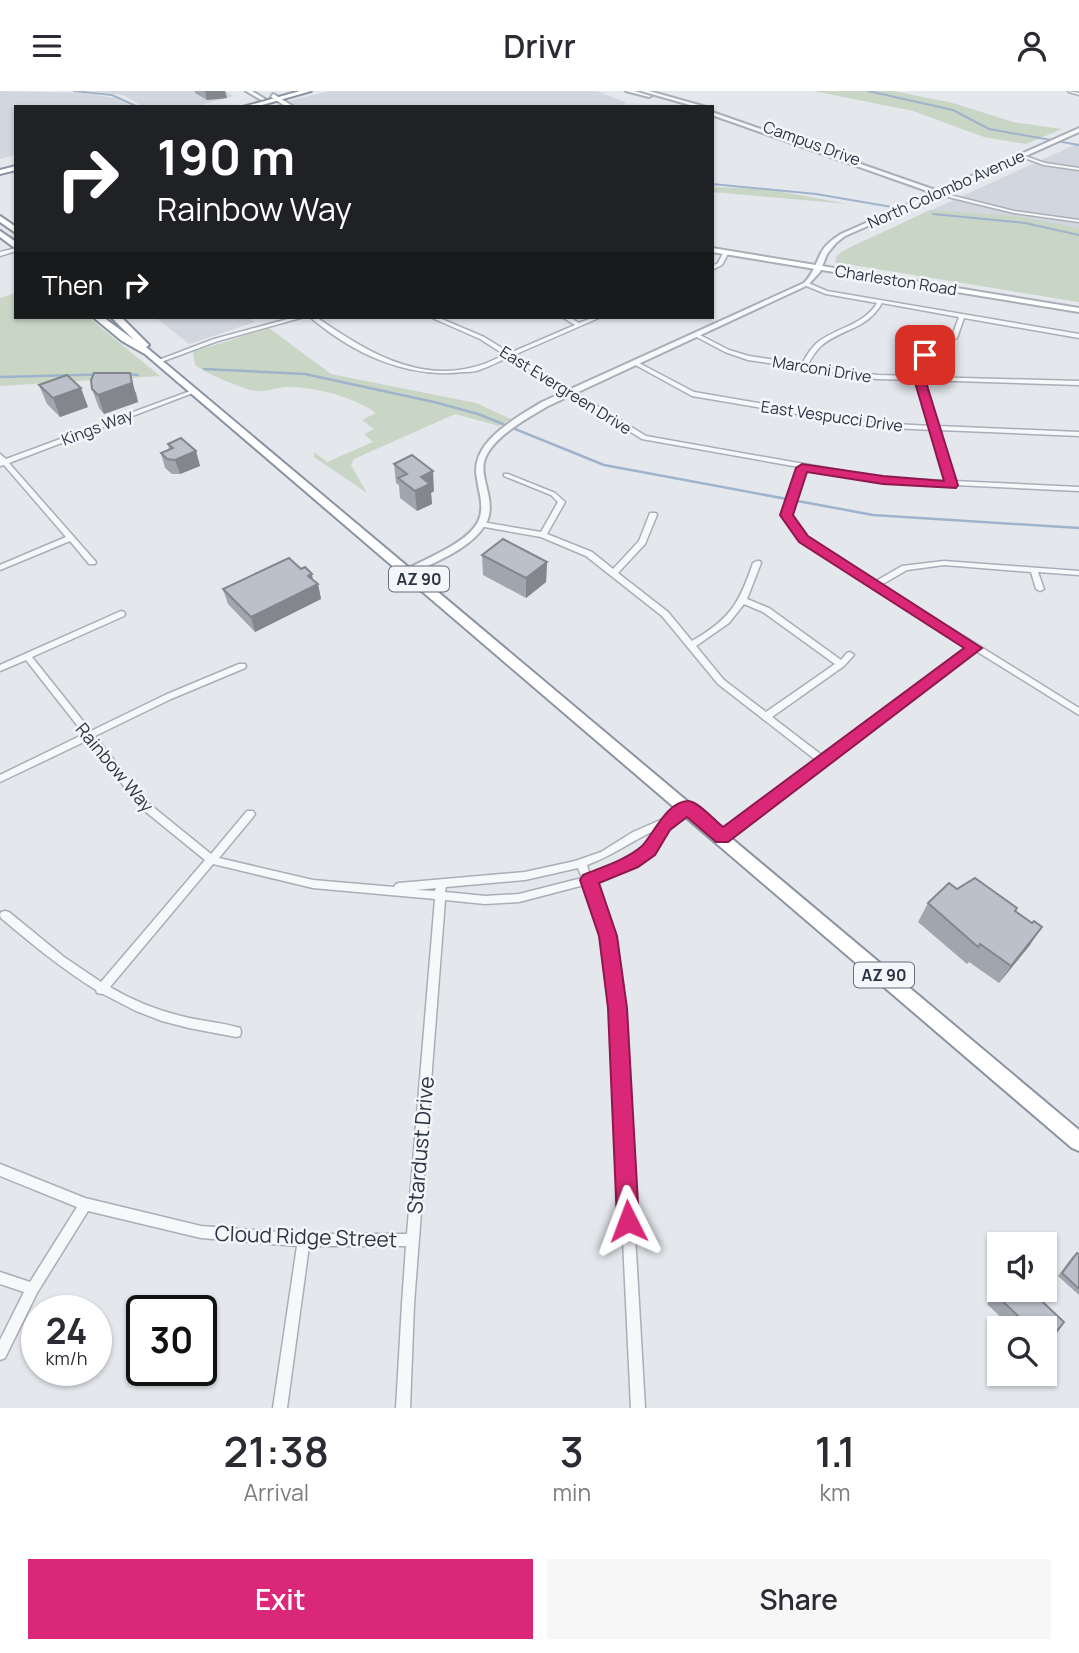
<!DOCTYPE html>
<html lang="en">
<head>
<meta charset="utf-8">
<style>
  :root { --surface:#fff; --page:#f7f7f7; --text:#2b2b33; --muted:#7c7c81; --accent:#db2777 }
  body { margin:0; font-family:Manrope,sans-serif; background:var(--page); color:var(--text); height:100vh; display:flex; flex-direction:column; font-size:26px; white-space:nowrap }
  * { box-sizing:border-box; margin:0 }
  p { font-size:23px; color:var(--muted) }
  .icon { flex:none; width:38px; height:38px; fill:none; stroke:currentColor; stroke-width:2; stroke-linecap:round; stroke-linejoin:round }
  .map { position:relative; height:1317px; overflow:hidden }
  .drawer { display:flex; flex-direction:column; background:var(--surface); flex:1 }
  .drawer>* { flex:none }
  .guide { position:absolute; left:14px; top:14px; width:700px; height:214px; border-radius:0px; box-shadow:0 2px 5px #0004; background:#202124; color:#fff; overflow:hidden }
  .controls { position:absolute; left:987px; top:1141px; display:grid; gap:14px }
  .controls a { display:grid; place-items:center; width:70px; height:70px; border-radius:0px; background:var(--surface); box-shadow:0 2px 5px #0004; font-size:35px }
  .speed { position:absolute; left:21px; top:1204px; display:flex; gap:14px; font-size:35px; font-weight:700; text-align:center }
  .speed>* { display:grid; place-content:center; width:91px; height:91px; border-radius:50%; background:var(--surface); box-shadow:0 2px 5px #0004; line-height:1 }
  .speed small { font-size:18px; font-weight:400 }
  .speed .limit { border:4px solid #111; border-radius:10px; background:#fff; color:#111 }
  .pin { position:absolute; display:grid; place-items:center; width:60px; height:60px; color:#fff; margin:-30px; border-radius:14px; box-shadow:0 4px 10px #0006 }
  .me { position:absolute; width:77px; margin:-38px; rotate:357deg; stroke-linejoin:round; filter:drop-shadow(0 0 5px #0008) }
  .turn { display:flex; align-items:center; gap:24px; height:147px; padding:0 28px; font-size:32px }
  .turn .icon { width:91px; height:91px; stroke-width:2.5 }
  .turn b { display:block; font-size:49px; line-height:60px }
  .then { display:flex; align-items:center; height:66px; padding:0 28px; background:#0003; gap:14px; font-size:26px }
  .eta { display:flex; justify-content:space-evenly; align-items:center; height:119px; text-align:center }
  .eta b { font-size:42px; font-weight:600; line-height:49px }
  .primary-button { display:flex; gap:14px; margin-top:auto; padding:14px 28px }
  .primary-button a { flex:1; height:80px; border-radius:0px; background:var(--accent); color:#fff; font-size:28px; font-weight:600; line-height:80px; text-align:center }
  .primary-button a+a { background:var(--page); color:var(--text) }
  header { display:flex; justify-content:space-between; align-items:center; height:91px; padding:0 28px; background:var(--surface); font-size:32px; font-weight:600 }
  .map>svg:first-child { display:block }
  .built { fill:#d2d6de }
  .green { fill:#c9d6c5 }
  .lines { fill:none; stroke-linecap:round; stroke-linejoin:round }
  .stream-far1 { stroke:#9fb4cc; stroke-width:2 }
  .stream { stroke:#9fb4cc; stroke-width:2.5 }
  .minor-casing { stroke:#a9aeb7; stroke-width:3 }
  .tertiary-casing { stroke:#a9aeb7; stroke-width:4 }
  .secondary-casing { stroke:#a9aeb7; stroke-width:4 }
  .trunk-casing { stroke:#8b94a3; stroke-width:4 }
  .minor { fill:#f7f8fa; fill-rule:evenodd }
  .tertiary { fill:#f7f8fa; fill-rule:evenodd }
  .secondary { fill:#fff; fill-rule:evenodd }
  .trunk { fill:#fff; fill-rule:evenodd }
  .wall { fill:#a1a5ae }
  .shaded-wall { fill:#83868d }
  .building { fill:#bbc0ca; stroke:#83868d; stroke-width:2 }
  .route { fill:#db2777; stroke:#8e194d; stroke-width:2 }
  .labels { text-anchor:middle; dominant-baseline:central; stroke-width:5; stroke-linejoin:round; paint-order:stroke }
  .far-street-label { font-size:16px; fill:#2b3445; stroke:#f4f6f9 }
  .shield { fill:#f4f6f9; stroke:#676e7b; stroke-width:2 }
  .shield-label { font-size:16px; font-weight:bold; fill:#2b3445 }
  .street-label { font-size:18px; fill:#2b3445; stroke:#f4f6f9 }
  .near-street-label { font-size:21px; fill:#2b3445; stroke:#f4f6f9 }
</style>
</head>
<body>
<header><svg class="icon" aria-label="menu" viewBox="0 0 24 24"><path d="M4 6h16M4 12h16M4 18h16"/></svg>Drivr<svg class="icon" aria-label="person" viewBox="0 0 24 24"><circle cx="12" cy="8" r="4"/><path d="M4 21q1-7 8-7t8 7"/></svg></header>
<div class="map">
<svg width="1079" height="1317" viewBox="0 0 1079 1317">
  <rect width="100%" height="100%" fill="#e4e7ec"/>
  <g class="built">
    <path d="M0,0L84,2L115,7L133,16H16V64L0,68Z"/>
    <path d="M92,0H224L234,5L193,16H144L123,4Z"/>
    <path d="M329,0H597L625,11V16H299L289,10Z"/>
    <path d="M1079,52V211L835,171L836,165L850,156Z"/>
    <path d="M155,226H247L255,231L189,253Z"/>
  </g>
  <g class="green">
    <path d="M813,0H893L953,12L1013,31L1062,38L1026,53L984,46L913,20Z"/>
    <path d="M712,96L766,98L849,113L712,101Z"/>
    <path d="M930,119L1017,125L1079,137V211L835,171L841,161Z"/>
    <path d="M16,202V226H88L160,285L0,295V207Z"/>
    <path d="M269,237L331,283L476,312L511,328L499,335L455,323L354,368L351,374L367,402L314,366V361L327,371L373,351L364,343L374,338L362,329L376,322C354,306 316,296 288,296C278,295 265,302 255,300C241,297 207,283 195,274L193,261Z"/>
  </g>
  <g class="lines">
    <g class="stream-far1">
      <path d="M74,0L112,4L138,16"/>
      <path d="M868,0L953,19L989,38L1079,54"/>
      <path d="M712,93L816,103L892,116"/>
      <path d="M933,123L1025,132L1079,144"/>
    </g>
    <g class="stream">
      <path d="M204,278L305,283L434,311L478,323L604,374L873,424L1079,437"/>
      <path d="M128,283L138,284"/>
      <path d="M0,286L120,283"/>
    </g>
    <g class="minor-casing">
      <g id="minor">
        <path d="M1068,0L1079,2V4L1069,1Z"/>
        <path d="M1019,63L1045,72L1079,77V79L1044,74L1019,65Z"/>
        <path d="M946,103L1014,120L1079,129V131L1014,122L944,105V104Z"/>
        <path d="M16,157V160L0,165V161Z"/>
        <path d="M724,160L729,161L722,174L712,179V175L718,172Z"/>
        <path d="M806,191L827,200L1079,243V247L964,227L957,247L927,265L921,274L924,286L1079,290V294L925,289L938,335L1079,341V345L940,339L954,390L1079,396V400L955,394L952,396L949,394L883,391L805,377L791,424L806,446L876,490L902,475L944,470L1079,480V484L1038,481L1044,498L1040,500L1036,498L1031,481L944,474L907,479L881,494L1079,617V624L976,560L725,749L722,750L719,749L717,746L719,743L817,670L718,593L662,525L586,465L541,446L479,435L478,433L482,431L541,441L558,411L551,404L504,385V383H508L555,402L565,411L547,443L592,461L613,478L639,450L650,422H656L657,424L645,453L618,482L668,521L692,550C730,528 739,513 753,472L757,470H760L761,472L747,508L769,517L841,569L847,562L850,561L854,564L844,575L772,626L823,665L970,556L800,450L783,424L799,376L642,348L509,266C499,270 489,276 479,279C474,281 468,281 463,281C407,288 352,262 310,226H316C363,258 415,292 474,276C484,274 495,268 505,264L480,248L430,226H437L484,246L510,262L575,234L562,226H569L579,232L594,226H601L514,264L646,345L883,387L947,390L933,339L873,336L692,305L632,272L637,271L694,301L873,332L932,335L919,289L877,288L748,269L725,261L693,244L698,243L729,259L749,265L802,273C806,265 811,257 818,251C838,236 864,234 877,212L826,203L804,194L803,193ZM882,212L959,226L952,245L923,263L915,274L918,285L877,284L808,274C811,267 815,261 821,255C842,237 867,239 882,212ZM744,513L763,521L835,573L766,621L724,589L696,555L729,532Z"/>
        <path d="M295,226H304L218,250L161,271L156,270L214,248Z"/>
        <path d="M193,299L198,300L9,372L96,471L95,473H89L70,450L0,479V474L66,446L4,374L0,375V363L6,368Z"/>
        <path d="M121,520L124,521L125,523L124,525L32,566L91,640L165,604L239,573H245L246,575L245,577L171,608L95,645L147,711L211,763L247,720H253L255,723L253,726L219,767L313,789L394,796L396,793L399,792L525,781L575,770L601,761L633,741L665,727L685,714H691L693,717L691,720L668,734L662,750L652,762L635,774L593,792L613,845L622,917L645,1317H631L612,917L603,845L584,794L519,811L485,813L445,809L414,1213L410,1317H396L402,1213L406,1155H309L287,1317H273L297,1155L201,1147L88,1120L37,1202L5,1267L0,1269V1249L24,1201L0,1193V1181L30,1191L77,1116L0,1085V1073L85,1107L201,1135L304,1143H407L435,808L313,797L213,773L110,896C132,909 156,919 181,925C200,930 221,931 240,937L241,941L240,945L236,946L189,937L162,930L136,920L103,903L97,902L96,899C62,878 32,853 1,827L0,824L1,821L5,820L9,821L64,866L101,891L205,769L141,717L88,649L0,691V684L84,643L26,569L0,580V574ZM658,738C647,765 615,774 590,784L587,774C612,765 633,749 658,738ZM578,777L582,787L519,803L485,805L445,801L446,796L525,789ZM436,797L435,800L416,799Z"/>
      </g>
    </g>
    <g class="tertiary-casing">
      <g id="tertiary">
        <path d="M246,0H252L265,8L261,9Z"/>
        <path d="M626,0H634L651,5L649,6Z"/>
        <path d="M641,0H649L706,16H697Z"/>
        <path d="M712,21L938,100L1077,38L1079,37V41L943,102V104H938L845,145L836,152L827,163L820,181L808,194L548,315C528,327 490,347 484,371C482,380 485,389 487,398C490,410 492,423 485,434C470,458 437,470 413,482H407L406,480L407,478C427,467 467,452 478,431C485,417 479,402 477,388C469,351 516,327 542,311L804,192C813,183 815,174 821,162C825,154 833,148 841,143L933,102L712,24Z"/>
      </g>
    </g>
    <g class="secondary-casing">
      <g id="secondary">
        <path d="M273,3L275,4L294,16H287L271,6Z"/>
        <path d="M712,157L1079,217V221L712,161Z"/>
      </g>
    </g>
    <g class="trunk-casing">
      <g id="trunk">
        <path d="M300,0H311L255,16H243Z"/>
        <path d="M16,75V79L0,83V79Z"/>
        <path d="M0,125L16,136V142L0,131Z"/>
        <path d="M0,140L16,151V158L0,146Z"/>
        <path d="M93,226H103L134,249L111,226H121L149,254L146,256L1079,1039V1060L1072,1057L145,263L122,250Z"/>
      </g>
    </g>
    <use href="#minor" class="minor"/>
    <use href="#tertiary" class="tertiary"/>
    <use href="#secondary" class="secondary"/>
    <use href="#trunk" class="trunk"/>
  </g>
  <g class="wall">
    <path d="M195,0H225L227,7L207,9L195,2Z"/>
    <path d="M39,294L88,316L60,326L47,313Z"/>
    <path d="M92,298L136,301L138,311L104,323L99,317Z"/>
    <path d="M168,353L196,360L200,375L180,383H172L165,377L161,362L169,359Z"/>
    <path d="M394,373L434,400L431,402L432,413L417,420L400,407L399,394L396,392Z"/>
    <path d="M482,464L547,471L546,491L526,507L483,484Z"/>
    <path d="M313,489L318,493L321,508L255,541L228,513L223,498Z"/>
    <path d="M957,798L1015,820L1030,854L999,892L969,871L967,873L918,831L928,812Z"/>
    <path d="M1077,1162L1079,1163V1204L1058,1185L1073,1165Z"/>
    <path d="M999,1198L1030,1199L1064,1231L1045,1254V1237H1012L987,1213Z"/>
  </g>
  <g class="shaded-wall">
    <path d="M205,0H225L227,7L207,9Z"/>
    <path d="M130,282L138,311L104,323L98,304Z"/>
    <path d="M81,297L88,316L60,326L53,307Z"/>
    <path d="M196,360L200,375L180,383L175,369Z"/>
    <path d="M433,380L434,400L431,402L432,413L417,420L415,400L421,386Z"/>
    <path d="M547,471L546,491L526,507V487Z"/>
    <path d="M312,483L314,495L318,493L321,508L255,541L251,526Z"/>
    <path d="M1042,836L1030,854L999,892L1011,875Z"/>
  </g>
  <g class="building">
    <path d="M94,282H130L132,292L98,304L92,298L91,289Z"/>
    <path d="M67,284L81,297L53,307L39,294Z"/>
    <path d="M181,347L196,360L175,369L167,368L161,362L173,357L168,353Z"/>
    <path d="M412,364L433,380L421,386L430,393L415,400L398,387L407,383L394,373Z"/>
    <path d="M503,448L547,471L526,487L482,464Z"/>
    <path d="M289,467L301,478L305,476L312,483L308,485L318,493L251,526L223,498Z"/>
    <path d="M975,787L1017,817L1015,820L1032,832L1034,830L1042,836L1011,875L980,853L978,856L928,812L949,792L957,798Z"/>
    <path d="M1077,1162L1079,1163V1198L1062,1182Z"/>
    <path d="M1002,1199H1030L1064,1231L1047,1253L1045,1251V1237H1031L997,1205Z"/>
  </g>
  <path class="route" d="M921,262L930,264L923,274L925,288L958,394L956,397L883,393L807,381L793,424L808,445L982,557L728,751H716L687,726L670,739L655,764L638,776L599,792L617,845L627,917L639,1130L636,1138L628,1142L620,1138L617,1130L608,917L599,845L580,789L583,784C602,776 626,769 642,755C653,744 667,710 688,710C698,710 715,730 723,736L964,557L799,451L780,424L796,377L802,373L883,385L944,390L914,288L912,274Z"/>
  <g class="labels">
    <g class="far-street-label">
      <text transform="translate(812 52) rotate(20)">Campus Drive</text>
      <text transform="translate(946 98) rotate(-24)">North Colombo Avenue</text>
      <text transform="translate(896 189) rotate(9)">Charleston Road</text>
      <text transform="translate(822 278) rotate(9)">Marconi Drive</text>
      <text transform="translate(566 299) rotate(32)">East Evergreen Drive</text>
      <text transform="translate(832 325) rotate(8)">East Vespucci Drive</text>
      <text transform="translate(97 336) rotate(-21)">Kings Way</text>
    </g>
    <g class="shield">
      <rect x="389" y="475.5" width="60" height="25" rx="5"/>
      <rect x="854" y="871.5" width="60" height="25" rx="5"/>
    </g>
    <g class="shield-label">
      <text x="419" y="488">AZ 90</text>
      <text x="884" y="884">AZ 90</text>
    </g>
    <g class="street-label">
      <text transform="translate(115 676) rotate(50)">Rainbow Way</text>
    </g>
    <g class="near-street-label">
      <text transform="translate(420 1054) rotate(-85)">Stardust Drive</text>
      <text transform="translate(306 1145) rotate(2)">Cloud Ridge Street</text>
    </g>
  </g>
</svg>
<div class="controls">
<a><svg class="icon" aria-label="sound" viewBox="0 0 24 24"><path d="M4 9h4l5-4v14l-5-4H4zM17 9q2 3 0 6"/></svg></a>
<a><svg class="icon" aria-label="search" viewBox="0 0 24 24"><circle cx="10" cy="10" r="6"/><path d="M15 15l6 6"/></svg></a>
</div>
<div class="speed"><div>24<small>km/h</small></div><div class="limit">30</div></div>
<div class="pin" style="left:925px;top:264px;background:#d93025"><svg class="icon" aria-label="arrive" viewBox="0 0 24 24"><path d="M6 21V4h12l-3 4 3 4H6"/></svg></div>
<svg class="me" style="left:628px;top:1130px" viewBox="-20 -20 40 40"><path d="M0-17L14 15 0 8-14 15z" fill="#db2777" stroke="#fff" stroke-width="4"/></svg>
<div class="guide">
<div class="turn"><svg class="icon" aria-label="right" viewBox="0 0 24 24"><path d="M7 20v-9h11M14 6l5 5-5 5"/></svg><div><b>190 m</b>Rainbow Way</div></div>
<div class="then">Then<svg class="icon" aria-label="right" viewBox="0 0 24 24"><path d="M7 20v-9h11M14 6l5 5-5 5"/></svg></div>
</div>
</div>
<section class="drawer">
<div class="eta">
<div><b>21:38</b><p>Arrival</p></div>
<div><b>3</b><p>min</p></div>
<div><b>1.1</b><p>km</p></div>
</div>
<div class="primary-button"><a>Exit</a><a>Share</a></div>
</section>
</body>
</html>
